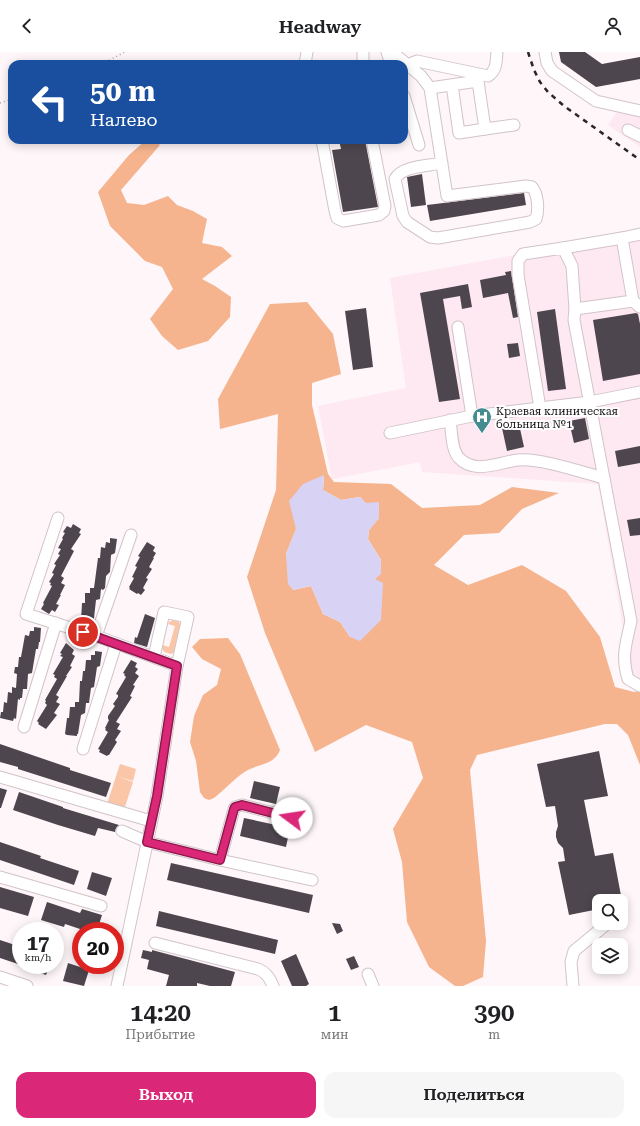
<!DOCTYPE html>
<html lang="ru">
<head>
<meta charset="utf-8">
<style>
  :root { --surface:#fff; --page:#f6f6f6; --text:#202124; --muted:#757577; --accent:#db2777 }
  body { margin:0; font-family:"Roboto Serif",serif; background:var(--page); color:var(--text); height:100vh; display:flex; flex-direction:column; font-size:15px; white-space:nowrap }
  * { box-sizing:border-box; margin:0 }
  p { font-size:13px; color:var(--muted) }
  .icon { flex:none; width:22px; height:22px; fill:none; stroke:currentColor; stroke-width:2; stroke-linecap:round; stroke-linejoin:round }
  .map { position:relative; height:934px; overflow:hidden }
  .sheet { display:flex; flex-direction:column; background:var(--surface); flex:1 }
  .sheet>* { flex:none }
  .top-card { position:absolute; left:8px; top:8px; width:400px; height:84px; border-radius:12px; box-shadow:0 2px 10px #0003; background:#1a4fa0; color:#fff; overflow:hidden }
  .fabs { position:absolute; left:592px; top:842px; display:grid; gap:8px }
  .fabs a { display:grid; place-items:center; width:36px; height:36px; border-radius:8px; background:var(--surface); box-shadow:0 2px 10px #0003; font-size:20px }
  .speed { position:absolute; left:12px; top:870px; display:flex; gap:8px; font-size:20px; font-weight:700; text-align:center }
  .speed>* { display:grid; place-content:center; width:52px; height:52px; border-radius:50%; background:var(--surface); box-shadow:0 2px 10px #0003; line-height:1 }
  .speed small { font-size:10px; font-weight:400 }
  .speed .limit { border:6px solid #d22; background:#fff; color:#111 }
  .pin { position:absolute; display:grid; place-items:center; width:34px; height:34px; color:#fff; margin:-17px; border:2px solid #fff; border-radius:50%; box-shadow:0 1px 4px #0007 }
  .me { position:absolute; width:44px; margin:-22px; rotate:284deg; stroke-linejoin:round; filter:drop-shadow(0 0 3px #0008) }
  .turn { display:flex; align-items:center; gap:14px; height:84px; padding:0 16px; font-size:18px }
  .turn .icon { width:52px; height:52px; stroke-width:2.5 }
  .turn b { display:block; font-size:28px; line-height:34px }
  .eta { display:flex; justify-content:space-evenly; align-items:center; height:68px; text-align:center }
  .eta b { font-size:24px; font-weight:600; line-height:28px }
  .cta { display:flex; gap:8px; margin-top:auto; padding:8px 16px }
  .cta a { flex:1; height:46px; border-radius:12px; background:var(--accent); color:#fff; font-size:16px; font-weight:600; line-height:46px; text-align:center }
  .cta a+a { background:var(--page); color:var(--text) }
  header { display:flex; justify-content:space-between; align-items:center; height:52px; padding:0 16px; background:var(--surface); font-size:18px; font-weight:600 }
  .map>svg:first-child { display:block }
  .built { fill:#fee8f1 }
  .green { fill:#fac6a7 }
  .forest { fill:#f5b48e; fill-rule:evenodd }
  .water { fill:#d8d3f4 }
  .building { fill:#4d464e }
  .lines { fill:none; stroke-linecap:round; stroke-linejoin:round }
  .minor-casing { stroke:#d1c4c9; stroke-width:13 }
  .path { stroke:#aea7aa; stroke-width:1.5; stroke-dasharray:1 3; stroke-linecap:butt }
  .minor { stroke:#fff; stroke-width:11 }
  .rail { stroke:#2a2627; stroke-width:2.5; stroke-dasharray:5 5; stroke-linecap:butt }
  .route-casing { stroke:#8e194d; stroke-width:10 }
  .route { stroke:#db2777; stroke-width:7 }
  .labels { text-anchor:middle; dominant-baseline:central; stroke-width:4; stroke-linejoin:round; paint-order:stroke }
  .poi-label { font-size:11px; fill:#110d0e; stroke:#fff; text-anchor:start }
</style>
</head>
<body>
<header><svg class="icon" aria-label="back" viewBox="0 0 24 24"><path d="M15 5l-7 7 7 7"/></svg>Headway<svg class="icon" aria-label="person" viewBox="0 0 24 24"><circle cx="12" cy="8" r="4"/><path d="M4 21q1-7 8-7t8 7"/></svg></header>
<div class="map">
<svg width="640" height="934" viewBox="0 0 640 934">
  <rect width="100%" height="100%" fill="#fef6f9"/>
  <g class="built">
    <path d="M617,60L640,65V95L608,73Z"/>
    <path d="M640,180V639L634,640L598,432L422,420L420,410L332,427L318,354L406,336L390,226Z"/>
  </g>
  <g class="green">
    <path d="M173,568L178,569L181,573L176,599L171,602L164,600L161,594L162,593L169,595L175,574L168,572L169,570Z"/>
    <path d="M120,712L136,717L133,729L119,725L133,730L124,758L107,752Z"/>
  </g>
  <g class="forest">
    <path d="M146,88H153L160,93L121,138L127,151L144,153L168,144L177,153L193,159L207,167L202,191L222,195L232,204L202,227L215,234L231,245L230,265L208,289L178,298L162,284L150,267L173,237L162,215L145,209L110,174L98,140L129,103Z"/>
    <path d="M307,250L333,282L341,322L312,331V353L328,422L334,430L391,432L422,456L480,453L512,435L559,441L522,457L499,481L464,483L434,513L468,533L522,513L566,539L600,585L615,635L634,640L640,639V713L628,683L617,672H605L477,703L470,718L486,889L483,925L463,934H455L429,915L407,870L402,810L393,777L423,726L412,690L366,673L315,700L265,581L247,525L276,438L278,362L220,377L218,347L270,252ZM324,424L323,438L341,448L360,445L379,466L369,478L368,487L381,508L375,527L350,585L340,570L323,562L311,534L293,538L286,502L296,477Z"/>
    <path d="M228,586L240,602L280,698C273,715 256,711 243,721C233,728 224,738 214,746L209,748L204,746L200,740L196,709L190,690L194,664L203,643L217,633L221,617L202,607L192,595L200,587Z"/>
  </g>
  <path class="water" d="M324,423L323,438L341,448L360,445L366,451L379,450V466L369,478L368,487L381,508V522L375,527L383,531L381,568L360,589L350,585L340,570L323,562L311,534L293,538L288,532L286,502L296,477L289,449L303,432Z"/>
  <g class="building">
    <path d="M559,0H585L602,12L640,5V27L596,35L561,10Z"/>
    <path d="M339,88H365L378,155L343,160L332,98L341,97Z"/>
    <path d="M422,122L426,153L411,155L407,125Z"/>
    <path d="M524,141L526,153L430,169L427,153Z"/>
    <path d="M511,219L518,265L513,266L508,241L483,246L480,228L506,223L505,220Z"/>
    <path d="M468,232L472,255L462,257L460,244L443,247L460,347L439,350L420,241Z"/>
    <path d="M366,256L373,315L353,318L345,259Z"/>
    <path d="M555,257L566,337L548,339L537,260Z"/>
    <path d="M636,261L638,262L640,272V322L603,329L593,268Z"/>
    <path d="M518,291L520,304L509,306L507,292Z"/>
    <path d="M585,366L589,387L574,391L569,369Z"/>
    <path d="M519,372L524,395L507,399L502,376Z"/>
    <path d="M640,394V411L618,415L615,399Z"/>
    <path d="M640,466V483L630,484L627,468Z"/>
    <path d="M73,472L81,477L79,481L81,482L71,497L74,499L61,524L64,526L61,531L65,533L60,543H61L56,552L59,553L55,560L52,558L49,562L41,557L44,552L43,551L52,534L50,533L51,531L49,530L54,522L52,521L56,513L54,512L60,503L58,502L61,497L58,496L63,487L62,486L65,481L63,480L67,474L71,476Z"/>
    <path d="M110,486L117,487L115,501L111,503L110,520L106,524L105,536L103,538L101,537L100,547L96,548L94,566L93,567H91V569L82,568H81L82,551H85V541H90V536H94L98,506H100L101,495L105,496L106,490L110,491Z"/>
    <path d="M147,490L155,495L153,499L156,501L153,506H154L149,515L152,517L146,526L148,527L143,536L145,538L141,543L138,541L137,542L129,537L130,536L129,535L133,528L134,526L132,525L137,515L135,514L140,505L138,504Z"/>
    <path d="M145,562L155,566L147,595L134,591L135,585L137,586Z"/>
    <path d="M34,575L41,576L40,590H39L38,597H36L32,621L28,622L27,637H23L22,646H20V648L18,647L16,667L14,666L13,669L0,666L1,660H3L4,650L7,651L8,640L12,641V635L16,636L17,622L14,621L15,615H18L19,605H21L25,583L29,584L30,579H34Z"/>
    <path d="M66,591L74,598L72,602L75,604L70,614L72,615L66,624H67L56,643L59,645L56,650L60,652L54,661L57,663L46,677L38,672L39,671L37,669L47,653L45,651L46,649L45,648L57,627L54,625L55,623L53,622L63,605L60,604L62,602L60,601Z"/>
    <path d="M95,599L102,600L100,614L97,615L94,635L91,636L89,651H86L85,661L81,663L78,682H77V684L67,683L65,682L67,666H69L70,655H75V650H79L80,629H82L83,619H85L86,608H91V603H95Z"/>
    <path d="M131,608L137,611L135,615L138,617L135,621L139,624L133,633L135,634L130,644L132,645L116,670L120,672L117,677L121,679L115,688L117,690L109,703H108L107,704L99,700L100,698L98,697L108,680L105,678L106,677L105,676L109,668L108,667V664L115,654L113,652L118,645V643L116,642L126,625L124,623L125,622L123,621Z"/>
    <path d="M0,692L70,716V718L111,731L106,745L18,717V715L0,710Z"/>
    <path d="M599,699L608,744L584,748L595,804L613,801L622,849H599V857L569,863L558,810L565,809L563,796L558,791L556,785V780L558,774L555,754L546,755L537,712Z"/>
    <path d="M254,729L280,735L276,752L250,746Z"/>
    <path d="M0,736L7,738L1,756H0Z"/>
    <path d="M19,740L63,755V756L119,773L116,776L115,780L98,776L95,784L58,773L13,758Z"/>
    <path d="M244,766L290,776L286,795L240,784Z"/>
    <path d="M0,790L41,804L40,806L79,819L74,833L0,808Z"/>
    <path d="M171,811L313,843L309,861L167,828Z"/>
    <path d="M92,820L112,826L106,844L87,837Z"/>
    <path d="M0,835L34,845L28,864L0,856Z"/>
    <path d="M47,850L80,861L82,857L102,863L97,879H86L65,872L64,875L41,868Z"/>
    <path d="M159,859L278,888L275,902L156,874Z"/>
    <path d="M332,871L340,872L343,879L337,882Z"/>
    <path d="M0,888L21,895V913L0,906Z"/>
    <path d="M143,898L152,900V898L235,920L231,934H210L197,931V934H166L169,923L147,917L149,908L141,906Z"/>
    <path d="M296,902L309,932L306,934H292L281,909Z"/>
    <path d="M354,904L359,915L351,918L346,907Z"/>
    <path d="M68,911L89,918L84,934L63,929Z"/>
    <path d="M20,913H50L46,923L20,914Z"/>
  </g>
  <g class="lines">
    <g class="minor-casing">
      <g id="minor">
        <path d="M387,0L391,12"/>
        <path d="M392,0L421,24L430,36L447,144L526,134L532,135C538,142 539,158 536,167L530,170L438,186L430,185L407,170L403,164L395,127C402,114 427,114 442,111"/>
        <path d="M545,0L547,11L552,19L596,49L640,59"/>
        <path d="M305,12L307,0"/>
        <path d="M363,12V0"/>
        <path d="M407,13L417,9L488,24C497,18 496,10 497,0"/>
        <path d="M430,36L478,29L485,77L459,81L452,33"/>
        <path d="M404,44L419,93"/>
        <path d="M485,77L514,73"/>
        <path d="M628,78L640,84"/>
        <path d="M322,88L335,159L337,166L343,169L379,163L384,159L385,154L372,88"/>
        <path d="M622,186L640,182"/>
        <path d="M563,196L622,186L633,249"/>
        <path d="M640,255L633,249L575,257L574,268L631,569C626,592 621,604 628,627L640,634"/>
        <path d="M458,275L472,364"/>
        <path d="M540,356L518,223V209L523,202L563,196L572,214L575,257"/>
        <path d="M450,368C452,380 451,397 459,406C475,423 499,410 518,408C541,406 581,420 604,426"/>
        <path d="M390,381L472,364L590,350L640,340"/>
        <path d="M58,466L26,562L96,584L177,614"/>
        <path d="M96,584L131,483"/>
        <path d="M24,675L56,571"/>
        <path d="M83,697L116,592"/>
        <path d="M0,725L151,769"/>
        <path d="M122,779L147,790L220,808L312,828"/>
        <path d="M220,808L234,757L235,755L242,753L293,766"/>
        <path d="M0,825L101,854"/>
        <path d="M155,891L258,917C266,920 270,926 273,934"/>
        <path d="M368,922L373,934"/>
        <path d="M0,925L27,934"/>
        <path d="M117,934L157,744L177,614L188,565L164,560L154,605"/>
        <path d="M573,934L571,910L574,899L608,871"/>
      </g>
    </g>
    <g class="path">
      <path d="M102,12L125,0"/>
      <path d="M0,51L12,47"/>
    </g>
    <use href="#minor" class="minor"/>
    <path class="rail" d="M528,0L534,18L540,30L548,40L564,54L640,108"/>
  </g>
  <g class="lines">
    <g class="route-casing">
      <path id="route" d="M83,580L177,614L157,744L147,790L220,808L234,757L235,755L242,753L292,766"/>
    </g>
    <use href="#route" class="route"/>
  </g>
  <defs>
    <g id="hospital-pin" transform="scale(1)"><path d="M0 17L-7.5 6A9.5 9.5 0 1 1 7.5 6Z" fill="#458c91" stroke="#fff"/><path d="M-5-5h3v3.5h4V-5h3V5h-3V1.5h-4V5h-3Z" fill="#fff"/></g>
  </defs>
  <g fill-rule="evenodd">
    <use href="#hospital-pin" x="482" y="365"/>
  </g>
  <g class="labels">
    <g class="poi-label">
      <text x="496" y="359">Краевая клиническая<tspan x="496" dy="13">больница №1</tspan></text>
    </g>
  </g>
</svg>
<div class="fabs">
<a><svg class="icon" aria-label="search" viewBox="0 0 24 24"><circle cx="10" cy="10" r="6"/><path d="M15 15l6 6"/></svg></a>
<a><svg class="icon" aria-label="layers" viewBox="0 0 24 24"><path d="M12 4l9 5-9 5-9-5zM3 14l9 5 9-5"/></svg></a>
</div>
<div class="speed"><div>17<small>km/h</small></div><div class="limit">20</div></div>
<div class="pin" style="left:83px;top:580px;background:#d93025"><svg class="icon" aria-label="arrive" viewBox="0 0 24 24"><path d="M6 21V4h12l-3 4 3 4H6"/></svg></div>
<svg class="me" style="left:292px;top:766px" viewBox="-20 -20 40 40"><circle r="19" fill="#fff"/><path d="M0-13L10 11 0 6-10 11z" fill="#db2777"/></svg>
<div class="top-card">
<div class="turn"><svg class="icon" aria-label="left" viewBox="0 0 24 24"><path d="M17 20v-9H6M10 6l-5 5 5 5"/></svg><div><b>50 m</b>Налево</div></div>
</div>
</div>
<section class="sheet">
<div class="eta">
<div><b>14:20</b><p>Прибытие</p></div>
<div><b>1</b><p>мин</p></div>
<div><b>390</b><p>m</p></div>
</div>
<div class="cta"><a>Выход</a><a>Поделиться</a></div>
</section>
</body>
</html>
